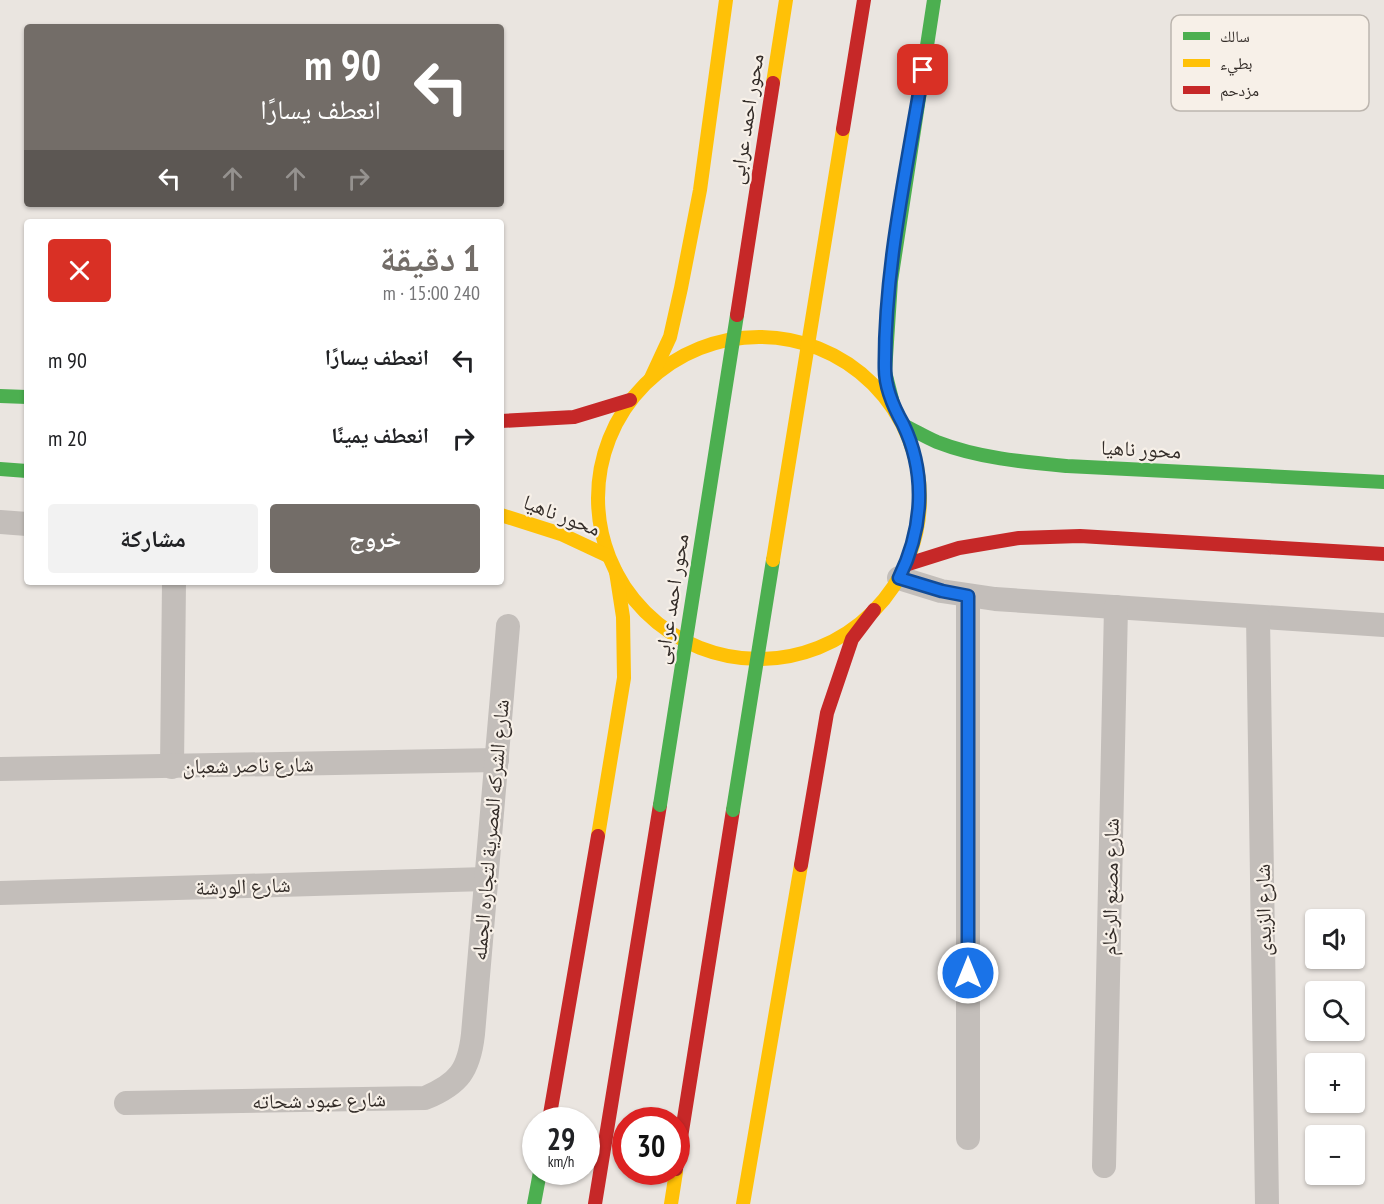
<!DOCTYPE html>
<html lang="ar">
<head>
<meta charset="utf-8">
<style>
  :root { --surface:#fff; --page:#f2f2f2; --text:#202124; --muted:#757577; --accent:#736d68 }
  body { margin:0; font-family:"PT Sans Narrow","Noto Naskh Arabic",sans-serif; background:var(--page); color:var(--text); direction:rtl; height:100vh; display:flex; flex-direction:column; font-size:22px; white-space:nowrap }
  * { box-sizing:border-box; margin:0 }
  p { font-size:20px; color:var(--muted) }
  .icon { flex:none; width:33px; height:33px; fill:none; stroke:currentColor; stroke-width:2; stroke-linecap:round; stroke-linejoin:round }
  .map { position:relative; flex:1; overflow:hidden; direction:ltr }
  .side { position:absolute; left:24px; top:219px; width:480px; height:366px; display:flex; flex-direction:column; background:var(--surface); border-radius:6px; box-shadow:0 2px 4px #0004; direction:rtl }
  .side>* { flex:none }
  .hud { position:absolute; left:24px; top:24px; width:480px; height:183px; border-radius:6px; box-shadow:0 2px 4px #0004; direction:rtl; background:#736d68; color:#fff; overflow:hidden }
  .tools { position:absolute; left:1305px; top:909px; display:grid; gap:12px }
  .tools a { display:grid; place-items:center; width:60px; height:60px; border-radius:6px; background:var(--surface); box-shadow:0 2px 4px #0004; font-size:30px }
  .speed { position:absolute; left:522px; top:1107px; display:flex; gap:12px; font-size:30px; font-weight:700; text-align:center }
  .speed>* { display:grid; place-content:center; width:78px; height:78px; border-radius:50%; background:var(--surface); box-shadow:0 2px 4px #0004; line-height:1 }
  .speed small { font-size:15px; font-weight:400 }
  .speed .limit { border:9px solid #d22; background:#fff; color:#111 }
  .pin { position:absolute; display:grid; place-items:center; width:51px; height:51px; color:#fff; margin:-26px; border-radius:12px; box-shadow:0 3px 9px #0006 }
  .me { position:absolute; width:66px; margin:-33px; rotate:0deg; stroke-linejoin:round; filter:drop-shadow(0 0 4px #0008) }
  .turn { display:flex; align-items:center; gap:21px; height:126px; padding:0 24px; font-size:27px }
  .turn .icon { width:78px; height:78px; stroke-width:2.5 }
  .turn b { display:block; font-size:42px; line-height:51px }
  .lanes { display:flex; align-items:center; height:57px; padding:0 24px; background:#0003; justify-content:center; gap:30px; direction:ltr }
  .lanes .off { opacity:.35 }
  .round { display:grid; place-items:center; flex:none; width:63px; height:63px; border-radius:6px; background:var(--page) }
  .head { display:flex; align-items:center; justify-content:space-between; height:102px; padding:0 24px }
  h1 { font-size:36px; font-weight:700; line-height:45px; color:var(--accent) }
  .action { display:flex; gap:12px; margin-top:auto; padding:12px 24px }
  .action a { flex:1; height:69px; border-radius:6px; background:var(--accent); color:#fff; font-size:24px; font-weight:700; line-height:69px; text-align:center }
  .action a+a { background:var(--page); color:var(--text) }
  ul { padding:0; list-style:none }
  li { display:flex; align-items:center; gap:18px; height:78px; padding:0 24px }
  li div { flex:1 }
  li b { display:block; font-size:22px }
  li em { font-style:normal }
  .map>svg:first-child { display:block }
  .lines { fill:none; stroke-linecap:round; stroke-linejoin:round }
  .street { stroke:#c3beba; stroke-width:24 }
  .fast { stroke:#4caf50; stroke-width:14 }
  .slow { stroke:#ffc107; stroke-width:14 }
  .jam { stroke:#c62828; stroke-width:14 }
  .fast-bridge { stroke:#4caf50; stroke-width:14 }
  .slow-bridge { stroke:#ffc107; stroke-width:14 }
  .jam-bridge { stroke:#c62828; stroke-width:14 }
  .route-casing { stroke:#114b97; stroke-width:15 }
  .route { stroke:#1a73e8; stroke-width:10 }
  .labels { text-anchor:middle; dominant-baseline:central; stroke-width:4.5; stroke-linejoin:round; paint-order:stroke }
  .street-label { font-size:21px; fill:#332c28; stroke:#f7f0e8 }
  .key { fill:#f7f0e8; stroke:#bcb5ae; stroke-width:1.5 }
  .key-label { font-size:16px; fill:#332c28 }
</style>
</head>
<body>
<div class="map">
<svg width="1384" height="1204" viewBox="0 0 1384 1204">
  <rect width="100%" height="100%" fill="#eae5e0"/>
  <g class="lines">
    <g class="street">
      <path d="M0,522L27,524"/>
      <path d="M899,578L941,591L995,599L1384,625"/>
      <path d="M968,596V1138"/>
      <path d="M1258,617L1267,1204"/>
      <path d="M172,767L174,582"/>
      <path d="M0,769L497,760"/>
      <path d="M0,893L486,879"/>
      <path d="M126,1103L425,1098C459,1084 469,1070 473,1034L508,626"/>
      <path d="M1104,1166L1116,607"/>
    </g>
    <g class="fast">
      <path d="M0,396L27,397"/>
      <path d="M895,411L885,372L891,281L934,0"/>
      <path d="M903,425C914,430 925,437 937,442C978,458 1023,462 1067,466L1384,482"/>
      <path d="M0,469L27,471"/>
      <path d="M534,1204L540,1172"/>
    </g>
    <g class="slow">
      <circle cx="759" cy="498" r="161"/>
      <path d="M651,378L670,337L681,288L700,190L726,0"/>
      <path d="M501,515L561,534L608,556"/>
      <path d="M598,836L624,678L623,617L616,572"/>
      <path d="M671,1204L676,1172"/>
      <path d="M743,1204L801,865"/>
    </g>
    <g class="jam">
      <path d="M501,421L574,417L630,400"/>
      <path d="M905,565L959,548L1019,538L1080,536L1384,554"/>
      <path d="M801,865L827,713L852,639L874,610"/>
      <path d="M549,1120L598,836"/>
      <path d="M676,1169L733,810"/>
      <path d="M595,1204L660,805"/>
    </g>
    <g class="fast-bridge">
      <path d="M660,805L737,315"/>
      <path d="M733,810L773,560"/>
    </g>
    <g class="slow-bridge">
      <path d="M773,83L786,0"/>
      <path d="M773,560L843,129"/>
    </g>
    <g class="jam-bridge">
      <path d="M843,129L864,0"/>
      <path d="M737,315L773,83"/>
    </g>
  </g>
  <g class="lines">
    <g class="route-casing">
      <path id="route" d="M923,70C907,168 884,269 885,369C885,388 894,408 903,424C927,474 923,529 899,578L942,591L968,596V973"/>
    </g>
    <use href="#route" class="route"/>
  </g>
  <g class="labels">
    <g class="street-label">
      <text transform="translate(746 119) rotate(-81)">محور احمد عرابى</text>
      <text transform="translate(1141 449) rotate(3)">محور ناهيا</text>
      <text transform="translate(562 515) rotate(21)">محور ناهيا</text>
      <text transform="translate(671 599) rotate(-81)">محور احمد عرابى</text>
      <text transform="translate(248 765) rotate(-1)">شارع ناصر شعبان</text>
      <text transform="translate(490 830) rotate(-85)">شارع الشركه المصرية لتجاره الجمله</text>
      <text transform="translate(243 886) rotate(-2)">شارع الورشة</text>
      <text transform="translate(1110 887) rotate(-89)">شارع مصنع الرخام</text>
      <text transform="translate(1263 910) rotate(-91)">شارع الزيدى</text>
      <text transform="translate(319 1100) rotate(-1)">شارع عبود شحاته</text>
    </g>
  </g>
  <rect x="1171" y="15" width="198" height="96" rx="9" class="key"/>
  <rect x="1183" y="32" width="27" height="8" fill="#4caf50"/>
  <rect x="1183" y="59" width="27" height="8" fill="#ffc107"/>
  <rect x="1183" y="86" width="27" height="8" fill="#c62828"/>
  <g class="key-label">
    <text x="1220" y="42">سالك</text>
    <text x="1220" y="69">بطيء</text>
    <text x="1220" y="96">مزدحم</text>
  </g>
</svg>
<div class="tools">
<a><svg class="icon" aria-label="sound" viewBox="0 0 24 24"><path d="M4 9h4l5-4v14l-5-4H4zM17 9q2 3 0 6"/></svg></a>
<a><svg class="icon" aria-label="search" viewBox="0 0 24 24"><circle cx="10" cy="10" r="6"/><path d="M15 15l6 6"/></svg></a>
<a>+</a>
<a>−</a>
</div>
<div class="speed"><div>29<small>km/h</small></div><div class="limit">30</div></div>
<div class="pin" style="left:923px;top:70px;background:#d93025"><svg class="icon" aria-label="arrive" viewBox="0 0 24 24"><path d="M6 21V4h12l-3 4 3 4H6"/></svg></div>
<svg class="me" style="left:968px;top:973px" viewBox="-20 -20 40 40"><circle r="17" fill="#1a73e8" stroke="#fff" stroke-width="3"/><path d="M0-11L8 9 0 5-8 9z" fill="#fff"/></svg>
<div class="hud">
<div class="turn"><svg class="icon" aria-label="left" viewBox="0 0 24 24"><path d="M17 20v-9H6M10 6l-5 5 5 5"/></svg><div><b>90 m</b>انعطف يسارًا</div></div>
<div class="lanes"><svg class="icon" aria-label="left" viewBox="0 0 24 24"><path d="M17 20v-9H6M10 6l-5 5 5 5"/></svg><svg class="icon off" aria-label="ahead" viewBox="0 0 24 24"><path d="M12 20V5M6 11l6-6 6 6"/></svg><svg class="icon off" aria-label="ahead" viewBox="0 0 24 24"><path d="M12 20V5M6 11l6-6 6 6"/></svg><svg class="icon off" aria-label="right" viewBox="0 0 24 24"><path d="M7 20v-9h11M14 6l5 5-5 5"/></svg></div>
</div>
<section class="side">
<div class="head"><div><h1>1 دقيقة</h1><p>240 m · 15:00</p></div><a class="round" style="background:#d93025;color:#fff"><svg class="icon" aria-label="close" viewBox="0 0 24 24"><path d="M6 6l12 12M18 6L6 18"/></svg></a></div>
<ul>
<li><svg class="icon" aria-label="left" viewBox="0 0 24 24"><path d="M17 20v-9H6M10 6l-5 5 5 5"/></svg><div><b>انعطف يسارًا</b></div><em>90 m</em></li>
<li><svg class="icon" aria-label="right" viewBox="0 0 24 24"><path d="M7 20v-9h11M14 6l5 5-5 5"/></svg><div><b>انعطف يمينًا</b></div><em>20 m</em></li>
</ul>
<div class="action"><a>خروج</a><a>مشاركة</a></div>
</section>
</div>
</body>
</html>
